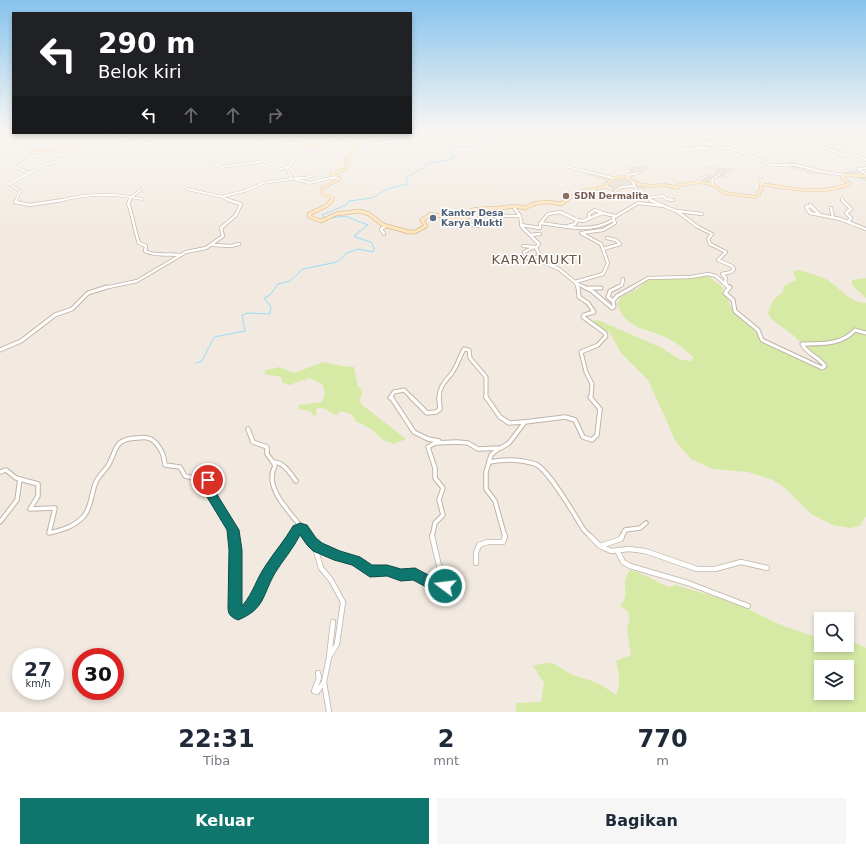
<!DOCTYPE html>
<html lang="id">
<head>
<meta charset="utf-8">
<style>
  :root { --surface:#fff; --page:#f6f6f7; --text:#1f2937; --muted:#747a83; --accent:#0f766e }
  body { margin:0; font-family:"DejaVu Sans",sans-serif; background:var(--page); color:var(--text); height:100vh; display:flex; flex-direction:column; font-size:15px; white-space:nowrap }
  * { box-sizing:border-box; margin:0 }
  p { font-size:13px; color:var(--muted) }
  .icon { flex:none; width:22px; height:22px; fill:none; stroke:currentColor; stroke-width:2; stroke-linecap:round; stroke-linejoin:round }
  .map { position:relative; height:712px; overflow:hidden }
  .side { display:flex; flex-direction:column; background:var(--surface); flex:1 }
  .side>* { flex:none }
  .top-card { position:absolute; left:12px; top:12px; width:400px; height:122px; border-radius:0px; box-shadow:0 2px 6px #0003; background:#202124; color:#fff; overflow:hidden }
  .buttons { position:absolute; left:814px; top:612px; display:grid; gap:8px }
  .buttons a { display:grid; place-items:center; width:40px; height:40px; border-radius:0px; background:var(--surface); box-shadow:0 2px 6px #0003; font-size:20px }
  .speed { position:absolute; left:12px; top:648px; display:flex; gap:8px; font-size:20px; font-weight:700; text-align:center }
  .speed>* { display:grid; place-content:center; width:52px; height:52px; border-radius:50%; background:var(--surface); box-shadow:0 2px 6px #0003; line-height:1 }
  .speed small { font-size:10px; font-weight:400 }
  .speed .limit { border:6px solid #d22; background:#fff; color:#111 }
  .pin { position:absolute; display:grid; place-items:center; width:34px; height:34px; color:#fff; margin:-17px; border:2px solid #fff; border-radius:50%; box-shadow:0 1px 4px #0007 }
  .me { position:absolute; width:44px; margin:-22px; rotate:285deg; stroke-linejoin:round; filter:drop-shadow(0 0 3px #0008) }
  .turn { display:flex; align-items:center; gap:14px; height:84px; padding:0 20px; font-size:18px }
  .turn .icon { width:52px; height:52px; stroke-width:2.5 }
  .turn b { display:block; font-size:28px; line-height:34px }
  .lanes { display:flex; align-items:center; height:38px; padding:0 20px; background:#0003; justify-content:center; gap:20px; direction:ltr }
  .lanes .off { opacity:.35 }
  .eta { display:flex; justify-content:space-evenly; align-items:center; height:68px; text-align:center }
  .eta b { font-size:24px; font-weight:700; line-height:28px }
  .action { display:flex; gap:8px; margin-top:auto; padding:8px 20px }
  .action a { flex:1; height:46px; border-radius:0px; background:var(--accent); color:#fff; font-size:16px; font-weight:700; line-height:46px; text-align:center }
  .action a+a { background:var(--page); color:var(--text) }
  .map>svg:first-child { display:block }
  .residential { fill:#e7dbce }
  .green { fill:#d6eaa5; fill-rule:evenodd }
  .lines { fill:none; stroke-linecap:round; stroke-linejoin:round }
  .stream { stroke:#97ddf5; stroke-width:1 }
  .street-far4-casing { stroke:#c0b3a6; stroke-width:3 }
  .street-far3-casing { stroke:#c0b3a6; stroke-width:4 }
  .street-far2-casing { stroke:#c0b3a6; stroke-width:5 }
  .street-far1-casing { stroke:#c0b3a6; stroke-width:5.5 }
  .street-casing { stroke:#c0b3a6; stroke-width:6 }
  .secondary-far1-casing { stroke:#d9ba8e; stroke-width:3.5 }
  .secondary-casing { stroke:#d9ba8e; stroke-width:4.5 }
  .street-far4 { stroke:#fff; stroke-width:2 }
  .street-far3 { stroke:#fff; stroke-width:2.5 }
  .street-far2 { stroke:#fff; stroke-width:3 }
  .street-far1 { stroke:#fff; stroke-width:3.5 }
  .street { stroke:#fff; stroke-width:4.5 }
  .secondary-far1 { stroke:#ffe5be; stroke-width:2.5 }
  .secondary { stroke:#ffe5be; stroke-width:3 }
  .route { fill:#0f766e; stroke:#0a4d48 }
  .education-dot { fill:#8d6e63; stroke:#fff; stroke-width:1.5 }
  .service-dot { fill:#5c6f8a; stroke:#fff; stroke-width:1.5 }
  .labels { text-anchor:middle; dominant-baseline:central; stroke-width:3; stroke-linejoin:round; paint-order:stroke }
  .far-education-label { font-size:9px; font-weight:bold; fill:#785e54; stroke:#fff; text-anchor:start }
  .far-service-label { font-size:9px; font-weight:bold; fill:#4e5e75; stroke:#fff; text-anchor:start }
  .quarter-label { font-size:13px; letter-spacing:1px; fill:#675648; stroke:#fff }
</style>
</head>
<body>
<div class="map">
<svg width="866" height="712" viewBox="0 0 866 712">
  <rect width="100%" height="100%" fill="#f2eae1"/>
  <g class="residential">
    <path d="M839,137H843L842,140L859,145L852,147L831,146L845,150L842,153L831,150L828,144H848L831,142L828,140Z"/>
    <path d="M708,139L723,142L724,144L730,147L706,150L710,151L708,152L691,150L689,147V144H694L692,141Z"/>
    <path d="M791,160L801,165L821,169L819,170L840,174L859,169L864,172L858,173L860,175L866,176V181L853,176L844,178L836,175L809,174L799,169L802,171H798L791,168V165L784,162Z"/>
    <path d="M631,166L655,168L644,170L642,173L643,175H633L632,177L643,184H666L667,187L646,186L647,187L645,190L627,187L619,192H613L603,183L606,181L604,180L584,174L587,171L610,177H621L631,172L628,169Z"/>
    <path d="M703,167L734,168L736,170L725,174L727,178H715L712,181H707L700,179L707,174H713L716,172L715,169L704,168Z"/>
  </g>
  <g class="green">
    <path d="M798,270C807,272 817,275 826,279C838,286 851,304 866,303V517L864,518L860,526L850,528L833,525L811,514L785,488L773,480L748,472L713,469L691,459L676,442L648,380L621,353L610,333L592,322L596,320L600,321L660,347L681,360L692,361L693,357C686,351 679,344 671,340C649,327 628,333 617,304L621,297L637,289L648,279L706,274L723,288L722,293L728,300L731,307L769,345L825,370L820,362L793,335L771,319L768,313L773,300L783,292L784,286L796,280L793,271Z"/>
    <path d="M866,278V298L852,285V280Z"/>
    <path d="M323,362C334,364 344,367 354,367L358,386L362,390V396L359,398L361,404L406,439L394,444L383,440L371,429L355,421L353,415L341,411L336,415L323,408H318L316,409V415L314,416L310,411L299,409V405L322,402L325,392L322,384L309,378C306,380 303,380 300,381C292,383 291,388 282,382L281,377L264,374L266,370L280,367L294,373Z"/>
    <path d="M630,570C644,573 656,582 669,587L676,585L736,603L781,625L821,639V645H847V642H854L866,648V712H516V703L541,702L544,683L533,666C554,659 554,665 571,674C579,678 589,679 597,683C604,686 610,691 616,695C621,685 619,672 616,661L631,655L627,628L630,619L628,611L620,606C628,597 625,592 625,582C625,578 628,573 630,570ZM821,667H847V693H821Z"/>
  </g>
  <g class="lines">
    <g class="stream">
      <path d="M0,132L2,131"/>
      <path d="M324,218L322,215L346,205L349,201L372,198L387,189L407,184L406,178L425,167L426,164L454,159V156L447,151C454,146 464,146 472,147L477,141L497,137L489,134L461,131"/>
      <path d="M196,363L202,361L214,337L245,331L242,315L248,313L270,314L271,307L264,298L270,295L278,284L290,281L303,269L337,262L347,253L358,249L373,252L374,248L371,242L355,237V235L368,225L345,216L331,218"/>
    </g>
    <g class="street-far4-casing">
      <g id="street-far4">
        <path d="M649,131L651,132L649,134L656,136L665,143L685,145L683,149L685,150L729,148L752,156L770,165H796L823,172L845,175"/>
        <path d="M848,131H844L838,140L809,141L843,155L860,156L866,160"/>
        <path d="M137,133V135L149,139"/>
        <path d="M533,134L539,133L538,131"/>
        <path d="M360,136L372,135"/>
        <path d="M255,137L285,135"/>
        <path d="M125,139L137,135"/>
        <path d="M65,140L83,142"/>
        <path d="M332,140L351,133"/>
        <path d="M704,142L712,143"/>
        <path d="M712,142L721,148"/>
        <path d="M350,143L363,133"/>
        <path d="M325,144L339,133"/>
        <path d="M701,144H713"/>
        <path d="M359,145L396,141"/>
        <path d="M696,147L706,148"/>
        <path d="M35,153L36,156H39"/>
        <path d="M61,155L65,154V156"/>
        <path d="M25,161L17,168L29,173"/>
        <path d="M214,164L222,167L264,161L280,169L288,167"/>
        <path d="M568,167L613,178"/>
        <path d="M866,168L858,169L866,174"/>
        <path d="M292,178L309,183L330,178H340"/>
        <path d="M296,178H306L314,175"/>
        <path d="M629,179L628,175L638,173"/>
        <path d="M631,180L638,192L652,201"/>
        <path d="M761,180L763,183L761,184"/>
        <path d="M696,182L706,176"/>
        <path d="M713,185L712,180L721,173"/>
        <path d="M606,186L611,189"/>
        <path d="M187,189L223,197"/>
        <path d="M615,191L621,187L633,186"/>
        <path d="M131,197L141,190"/>
        <path d="M131,197L142,199"/>
        <path d="M647,198L663,196L666,199L673,200"/>
        <path d="M842,199L843,201"/>
        <path d="M16,201L20,191L9,184L44,165L55,162L61,155L60,150L64,148"/>
        <path d="M59,201C83,194 107,193 131,197L129,201"/>
        <path d="M231,201L224,198V196L245,191L263,183L291,179L287,168L302,150L316,148"/>
      </g>
    </g>
    <g class="street-far3-casing">
      <g id="street-far3">
        <path d="M16,200L15,202L30,205L63,200"/>
        <path d="M130,200L128,203C133,216 134,229 139,243L146,246L145,251C156,257 168,253 180,255"/>
        <path d="M650,200L678,212L698,227L712,234L708,239L710,244L726,252L718,260L732,266L734,269L731,272L722,274L726,278L725,282L729,288"/>
        <path d="M670,200H673"/>
        <path d="M842,200L851,209L846,213L851,218L848,222"/>
        <path d="M810,205L820,215"/>
        <path d="M513,206L520,216"/>
        <path d="M811,206L806,207L810,213L840,219L866,229"/>
        <path d="M831,208L833,217"/>
        <path d="M677,211L702,214"/>
        <path d="M589,218V214L595,210L602,213"/>
        <path d="M449,219L477,226L486,224L501,216H520L522,227L539,244L536,248L543,262L559,269L576,283L578,288"/>
        <path d="M577,220L583,221L602,213L615,216"/>
        <path d="M540,223C565,226 590,234 613,220"/>
        <path d="M521,225L540,228V224L548,214L560,212L577,220L575,224L568,226"/>
        <path d="M384,234L381,229L386,226"/>
        <path d="M530,235L540,234"/>
        <path d="M213,245L231,246L239,244"/>
        <path d="M523,246L535,247"/>
        <path d="M534,247L524,252L526,258L540,257"/>
        <path d="M603,249L620,244L616,240L607,238"/>
        <path d="M575,282L603,274L608,263L601,244L581,233L603,230L615,223L613,218L638,203L664,206"/>
        <path d="M576,283L586,288"/>
        <path d="M104,288L137,281L186,252L206,248L223,236L221,228L236,215L241,204L228,200"/>
        <path d="M616,288L622,285L623,279"/>
        <path d="M631,288L648,278L691,277L708,274L716,276L728,287"/>
      </g>
    </g>
    <g class="street-far2-casing">
      <g id="street-far2">
        <path d="M578,287L579,297L588,303L594,312L584,315L583,317L605,333L606,336L598,345L581,352L586,372L592,384L591,398"/>
        <path d="M584,287L592,291L612,308L614,307L613,301L617,296L633,287"/>
        <path d="M730,287L725,293L733,300L735,311L758,330L762,340L822,368L825,366C819,357 807,354 802,344C821,344 842,345 855,330L866,333"/>
        <path d="M588,288H601"/>
        <path d="M613,301L608,297L610,291L618,287"/>
        <path d="M0,350L21,341L55,315L72,309L88,293L107,287"/>
        <path d="M390,398L394,392L404,390L412,398"/>
        <path d="M439,398C439,386 446,381 452,373C457,366 460,356 464,349L469,350L470,358L486,377V398"/>
      </g>
    </g>
    <g class="street-far1-casing">
      <g id="street-far1">
        <path d="M391,397L414,432L428,439L439,441"/>
        <path d="M411,397L427,413L436,412L440,409L439,397"/>
        <path d="M486,397L500,417L509,423L524,422"/>
        <path d="M248,429L253,442L267,447V454L273,462"/>
        <path d="M499,448L491,455L489,462C504,459 520,459 535,464C548,468 575,516 584,530L591,537"/>
        <path d="M489,462L486,472V489L495,501L505,537"/>
        <path d="M0,472L6,470L16,478L38,484V496L30,509L55,508L49,533C62,530 74,527 84,516C92,506 91,493 96,482C99,475 105,471 109,464C117,449 114,439 137,438C145,437 150,437 156,443C162,451 164,455 165,465L180,467L185,476L209,482L213,497L233,529L234,537"/>
        <path d="M296,481C290,473 284,462 273,462L275,466C263,487 290,512 302,528"/>
        <path d="M0,522L17,500L20,479"/>
        <path d="M294,537L300,528H303L308,537"/>
        <path d="M432,537L435,523L443,515L439,500L443,488L435,478V468L428,447L435,443L457,442L468,443L478,449L501,448L509,443L525,422L565,417L575,420L583,437L592,440L597,435L600,409L590,397"/>
        <path d="M622,537L625,530L640,528L646,523"/>
      </g>
    </g>
    <g class="street-casing">
      <g id="street">
        <path d="M234,536L236,550L235,611L238,613C260,606 260,584 272,566C278,555 288,548 294,536"/>
        <path d="M308,536L318,547L355,561L370,571L387,570L401,575L418,574L434,585L444,587L432,536"/>
        <path d="M590,536L600,546L611,551L629,549L645,551L697,569H715L741,562L767,568"/>
        <path d="M314,544L321,568L331,580L343,602L337,644L329,657L324,682L329,712"/>
        <path d="M600,546L621,539L622,536"/>
        <path d="M618,552L623,562L630,566L688,583L748,606"/>
        <path d="M476,563V553L479,545L488,542H503L505,536"/>
        <path d="M329,657L333,622"/>
        <path d="M318,673L319,678L314,691L317,692L324,682"/>
      </g>
    </g>
    <g class="secondary-far1-casing">
      <g id="secondary-far1">
        <path d="M275,133L289,136L290,139L311,147L337,142L360,145L347,158L346,169L331,174L340,179L322,188L323,194L333,198L332,201"/>
        <path d="M0,139L17,138L21,144L33,149L30,153L80,145L90,139L103,134L134,133"/>
        <path d="M565,201L582,191L604,187L613,178L625,177L638,184L651,186L665,185L678,188L677,186L679,185L700,182L714,185L724,193L755,197L759,195L757,193L761,191V184C791,189 821,195 850,184L842,178L845,175L866,176"/>
      </g>
    </g>
    <g class="secondary-casing">
      <path id="secondary" d="M332,200L326,206L309,214L310,217L321,221L336,214L359,211L369,214L383,225L409,232H415L426,226L422,220L431,214L454,219L467,218L472,210C482,208 490,209 500,208C512,207 511,205 525,208C537,201 548,201 561,204L567,200"/>
    </g>
    <use href="#street-far4" class="street-far4"/>
    <use href="#street-far3" class="street-far3"/>
    <use href="#street-far2" class="street-far2"/>
    <use href="#street-far1" class="street-far1"/>
    <use href="#street" class="street"/>
    <use href="#secondary-far1" class="secondary-far1"/>
    <use href="#secondary" class="secondary"/>
  </g>
  <linearGradient id="sky" x2="0" y2="1"><stop stop-color="#87c4ed"/><stop offset="0.57" stop-color="#f9f6f2"/><stop offset="1" stop-color="#f9f6f2" stop-opacity="0"/></linearGradient>
  <rect width="866" height="231" fill="url(#sky)"/>
  <path class="route" d="M208,476L212,477L218,496L239,530L242,550V606C254,592 256,579 266,565C275,551 285,540 293,526L300,523L307,525L316,538L322,543L340,551L360,557L372,565H387L401,569L415,568L438,580L449,581L451,586L447,592L442,593L430,589L413,580L401,581L387,576L370,577L352,565L334,560L313,551L307,545L300,535C293,549 283,560 275,573C262,596 265,609 238,620C231,617 228,615 228,607L229,550L227,530L207,497L202,480L203,477Z"/>
  <circle class="education-dot" cx="566" cy="196" r="4"/>
  <circle class="service-dot" cx="433" cy="218" r="4"/>
  <g class="labels">
    <g class="far-education-label">
      <text x="574" y="196">SDN Dermalita</text>
    </g>
    <g class="far-service-label">
      <text x="441" y="213">Kantor Desa<tspan x="441" dy="10">Karya Mukti</tspan></text>
    </g>
    <g class="quarter-label">
      <text x="537" y="259">KARYAMUKTI</text>
    </g>
  </g>
</svg>
<div class="buttons">
<a><svg class="icon" aria-label="search" viewBox="0 0 24 24"><circle cx="10" cy="10" r="6"/><path d="M15 15l6 6"/></svg></a>
<a><svg class="icon" aria-label="layers" viewBox="0 0 24 24"><path d="M12 4l9 5-9 5-9-5zM3 14l9 5 9-5"/></svg></a>
</div>
<div class="speed"><div>27<small>km/h</small></div><div class="limit">30</div></div>
<div class="pin" style="left:208px;top:480px;background:#d93025"><svg class="icon" aria-label="arrive" viewBox="0 0 24 24"><path d="M6 21V4h12l-3 4 3 4H6"/></svg></div>
<svg class="me" style="left:445px;top:586px" viewBox="-20 -20 40 40"><circle r="17" fill="#0f766e" stroke="#fff" stroke-width="3"/><path d="M0-11L8 9 0 5-8 9z" fill="#fff"/></svg>
<div class="top-card">
<div class="turn"><svg class="icon" aria-label="left" viewBox="0 0 24 24"><path d="M17 20v-9H6M10 6l-5 5 5 5"/></svg><div><b>290 m</b>Belok kiri</div></div>
<div class="lanes"><svg class="icon" aria-label="left" viewBox="0 0 24 24"><path d="M17 20v-9H6M10 6l-5 5 5 5"/></svg><svg class="icon off" aria-label="ahead" viewBox="0 0 24 24"><path d="M12 20V5M6 11l6-6 6 6"/></svg><svg class="icon off" aria-label="ahead" viewBox="0 0 24 24"><path d="M12 20V5M6 11l6-6 6 6"/></svg><svg class="icon off" aria-label="right" viewBox="0 0 24 24"><path d="M7 20v-9h11M14 6l5 5-5 5"/></svg></div>
</div>
</div>
<section class="side">
<div class="eta">
<div><b>22:31</b><p>Tiba</p></div>
<div><b>2</b><p>mnt</p></div>
<div><b>770</b><p>m</p></div>
</div>
<div class="action"><a>Keluar</a><a>Bagikan</a></div>
</section>
</body>
</html>
